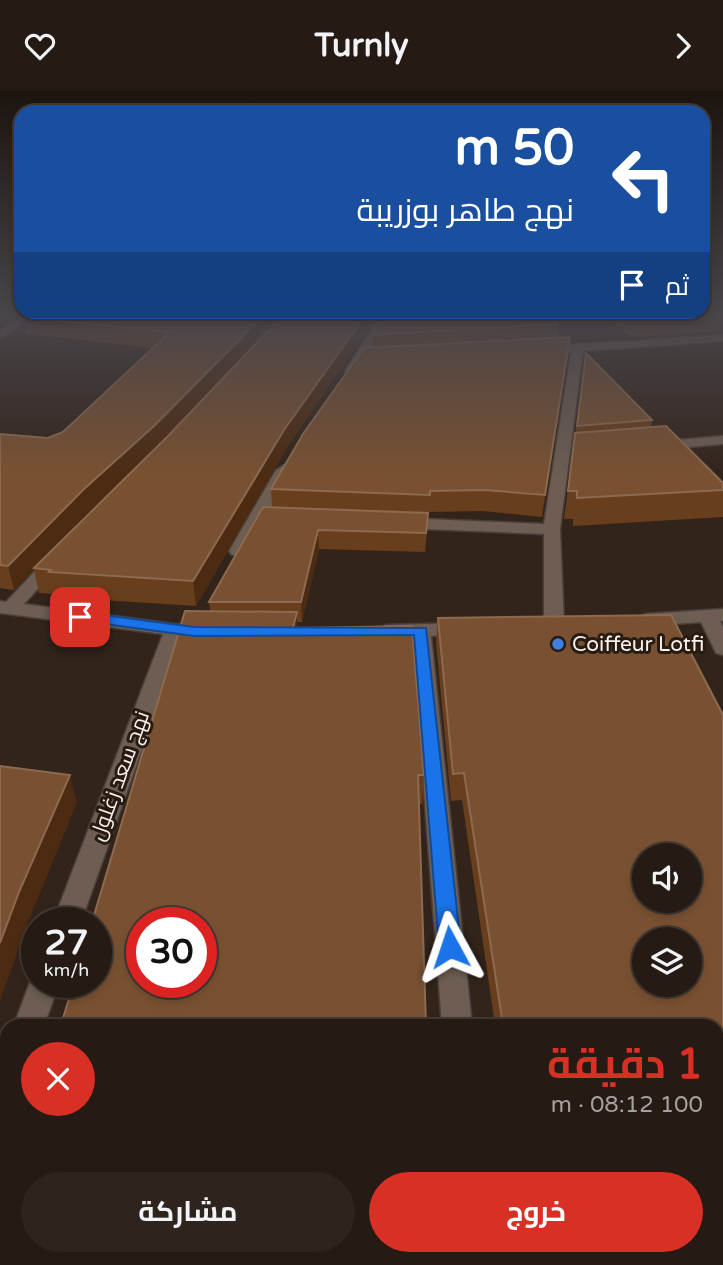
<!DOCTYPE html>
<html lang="ar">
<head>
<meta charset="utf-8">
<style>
  :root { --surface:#261b14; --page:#2e241d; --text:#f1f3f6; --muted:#a4a1a0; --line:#423934; --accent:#d93025 }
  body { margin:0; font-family:"Varela Round",Cairo,sans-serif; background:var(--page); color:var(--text); direction:rtl; height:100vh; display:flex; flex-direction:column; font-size:26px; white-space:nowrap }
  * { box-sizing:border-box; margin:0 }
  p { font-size:23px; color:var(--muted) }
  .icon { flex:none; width:38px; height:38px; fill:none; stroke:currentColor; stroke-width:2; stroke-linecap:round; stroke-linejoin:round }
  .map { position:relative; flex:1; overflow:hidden; direction:ltr }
  .panel { position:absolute; left:0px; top:928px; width:724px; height:247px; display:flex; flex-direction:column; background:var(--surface); border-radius:21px 21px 0 0; box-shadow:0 4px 10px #0003,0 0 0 2px var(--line); direction:rtl }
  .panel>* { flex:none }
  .guide { position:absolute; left:14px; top:14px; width:696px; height:214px; border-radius:21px; box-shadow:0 4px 10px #0003,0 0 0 2px var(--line); direction:rtl; background:#1a4fa0; color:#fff; overflow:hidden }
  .buttons { position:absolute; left:632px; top:752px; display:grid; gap:14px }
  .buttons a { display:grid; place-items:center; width:70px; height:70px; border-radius:50%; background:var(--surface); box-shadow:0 4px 10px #0003,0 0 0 2px var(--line); font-size:35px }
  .speed { position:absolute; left:21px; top:816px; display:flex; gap:14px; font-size:35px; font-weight:700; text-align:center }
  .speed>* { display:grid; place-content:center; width:91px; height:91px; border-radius:50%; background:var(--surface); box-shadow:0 4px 10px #0003,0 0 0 2px var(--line); line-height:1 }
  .speed small { font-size:18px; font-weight:400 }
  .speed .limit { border:10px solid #d22; background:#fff; color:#111 }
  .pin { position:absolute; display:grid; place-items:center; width:60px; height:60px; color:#fff; margin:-30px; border-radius:14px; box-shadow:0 4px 10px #0006 }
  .me { position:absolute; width:77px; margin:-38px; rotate:355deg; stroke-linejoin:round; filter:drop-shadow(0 0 5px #0008) }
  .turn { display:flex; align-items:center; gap:24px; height:147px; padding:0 21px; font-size:32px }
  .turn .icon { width:91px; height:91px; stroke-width:2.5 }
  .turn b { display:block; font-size:49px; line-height:60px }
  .then { display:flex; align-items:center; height:66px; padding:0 21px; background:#0003; gap:14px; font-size:26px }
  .round { display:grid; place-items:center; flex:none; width:74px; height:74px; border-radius:37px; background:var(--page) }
  .head { display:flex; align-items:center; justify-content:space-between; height:119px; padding:0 21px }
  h1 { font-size:42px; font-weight:700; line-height:52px; color:var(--accent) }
  .cta { display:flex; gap:14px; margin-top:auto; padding:14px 21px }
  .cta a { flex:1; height:80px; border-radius:42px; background:var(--accent); color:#fff; font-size:28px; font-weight:700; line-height:80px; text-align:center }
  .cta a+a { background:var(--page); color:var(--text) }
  header { display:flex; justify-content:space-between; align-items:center; height:91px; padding:0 21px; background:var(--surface); font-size:32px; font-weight:700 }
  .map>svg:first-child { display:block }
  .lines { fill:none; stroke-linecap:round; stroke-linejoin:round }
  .minor-casing { stroke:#4a3f38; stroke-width:3 }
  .minor { fill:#6d5d53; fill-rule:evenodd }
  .wall { fill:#693e1c; fill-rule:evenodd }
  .shaded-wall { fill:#4c2b12 }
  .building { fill:#795132; stroke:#8d6a4f; stroke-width:2; fill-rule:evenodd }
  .route { fill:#1a73e8; stroke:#114b97; stroke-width:2 }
  .shop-dot { fill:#3f7fe0; stroke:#271b12; stroke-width:2.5 }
  .labels { text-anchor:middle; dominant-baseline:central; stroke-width:6; stroke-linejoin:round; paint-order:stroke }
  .poi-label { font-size:21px; fill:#faf1eb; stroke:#271b12; text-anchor:start }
  .street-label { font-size:21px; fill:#faf1eb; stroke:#271b12 }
</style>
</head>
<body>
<header><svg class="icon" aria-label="forward" viewBox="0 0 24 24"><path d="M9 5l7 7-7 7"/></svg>Turnly<svg class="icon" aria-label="heart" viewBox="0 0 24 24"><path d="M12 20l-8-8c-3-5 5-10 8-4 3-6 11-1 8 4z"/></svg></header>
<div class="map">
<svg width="723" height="1174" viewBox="0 0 723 1174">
  <rect width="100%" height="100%" fill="#32241b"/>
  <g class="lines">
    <g class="minor-casing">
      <g id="minor">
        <path d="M26,222H38L0,248V240Z"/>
        <path d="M382,222H392L355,283H347L345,280Z"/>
        <path d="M723,244V250L583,260L560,438L564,535L561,539L554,541L544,535V443L401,437L393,432L401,427L544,433L571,261L540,263L534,259L536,256Z"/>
        <path d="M723,345V353L655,359L648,355L655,351Z"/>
        <path d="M284,374L292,379L247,460L244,464H232L229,460L276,379Z"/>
        <path d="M56,463L65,468L24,513L174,533L207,534L217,540L207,546L182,545L81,831H53L163,543L0,522V510L6,511L50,464Z"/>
        <path d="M723,518V530H720L723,536V564L716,562L701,531L645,535L635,529L645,523Z"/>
        <path d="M466,532L473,534L476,538L473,542L431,545L472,934H442L412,545L386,546L376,540L386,534Z"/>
        <path d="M37,881V891H60L44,934H14L30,891Z"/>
        <path d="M7,978V1025L0,1027V981Z"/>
        <rect x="460" y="1167" width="38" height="7"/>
      </g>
    </g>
    <use href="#minor" class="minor"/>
  </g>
  <g class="wall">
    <path d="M284,222L164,348L285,360L196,515L54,506V503L39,502L34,478L14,499L0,497V343L48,347L63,341L153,257L26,243L22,226ZM145,368L47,464L88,421Z"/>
    <path d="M604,222H723V230L720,241L632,246Z"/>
    <path d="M558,233L557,246L567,263L542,426L483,420L429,421L425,461L319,458L302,531H297V537L424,684L422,713H419L210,520L209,511L272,416L271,398L373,257V244Z"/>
    <path d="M586,262L652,329L651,336L723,392V426L573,435V428H564Z"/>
    <path d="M671,524L723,624V1174H530L529,1167H718V934H495L462,709L451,710L436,552L438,527ZM644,765H690V810H644ZM644,849H690V894H644Z"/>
  </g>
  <g class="shaded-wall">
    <path d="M266,222H284L157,356L88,421L14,499L8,475L84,398Z"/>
    <path d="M367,222H379L285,360L196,515L193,490L284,339Z"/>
    <path d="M567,263L542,426L545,404Z"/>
    <path d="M318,439L319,458L302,531L301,511Z"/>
    <path d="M297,521L298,548L293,537Z"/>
    <path d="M70,684L77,712L28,831L0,910V852L19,801Z"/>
  </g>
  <g class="building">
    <path d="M29,222H266L154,335L84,398L8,475L0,474V343L48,347L63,341L170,241L22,226Z"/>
    <path d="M285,222H367L284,339L193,490L49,481L51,479L34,477L168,345Z"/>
    <path d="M385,222H547L558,233L373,244Z"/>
    <path d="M626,222H718L723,225L634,229Z"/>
    <path d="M570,246L545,404L485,399L430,400V404L271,398L303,343L364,257Z"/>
    <path d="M586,262L652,329L577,335Z"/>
    <path d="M666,335L723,392V399L577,407V400H568L575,342Z"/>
    <path d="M263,416L428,422L426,442L318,439L301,511H209Z"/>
    <path d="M185,520L297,521L293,537L412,535L424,684H418L426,934H61L74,891H96V831H92ZM142,831H201V891H142Z"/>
    <path d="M671,524L723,624V1174H540L539,1167H718V934H503L464,682L453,683L438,527ZM644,765H690V810H644ZM644,849H690V894H644Z"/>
    <path d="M0,675L70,684L19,801L0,852Z"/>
    <path d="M7,1116V1167H433L434,1174H0V1139Z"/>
  </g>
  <linearGradient id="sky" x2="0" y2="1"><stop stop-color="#1c140f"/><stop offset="0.58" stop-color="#49454a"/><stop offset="1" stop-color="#49454a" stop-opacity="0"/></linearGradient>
  <rect width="723" height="386" fill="url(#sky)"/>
  <path class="route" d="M80,521L194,536L426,537L461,856L457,862L450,864L442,862L439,856L414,544L194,545L75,529L73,526Z"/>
  <circle class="shop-dot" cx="558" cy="553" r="7"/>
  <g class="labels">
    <g class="poi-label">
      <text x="572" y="553">Coiffeur Lotfi</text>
    </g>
    <g class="street-label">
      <text transform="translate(120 685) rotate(-70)">نهج سعد زغلول</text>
    </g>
  </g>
</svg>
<div class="buttons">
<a><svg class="icon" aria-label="sound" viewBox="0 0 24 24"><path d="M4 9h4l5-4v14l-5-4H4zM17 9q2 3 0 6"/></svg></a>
<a><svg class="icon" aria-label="layers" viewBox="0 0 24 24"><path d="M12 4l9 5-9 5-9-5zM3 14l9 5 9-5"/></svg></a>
</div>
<div class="speed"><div>27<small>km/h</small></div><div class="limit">30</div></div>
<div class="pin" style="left:80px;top:526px;background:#d93025"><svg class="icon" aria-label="arrive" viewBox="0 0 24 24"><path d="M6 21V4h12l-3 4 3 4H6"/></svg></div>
<svg class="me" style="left:450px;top:856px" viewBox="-20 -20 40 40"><path d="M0-17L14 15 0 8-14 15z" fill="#1a73e8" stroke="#fff" stroke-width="4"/></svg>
<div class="guide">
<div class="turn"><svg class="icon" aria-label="left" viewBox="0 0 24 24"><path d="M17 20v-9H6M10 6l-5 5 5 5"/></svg><div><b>50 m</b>نهج طاهر بوزريبة</div></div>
<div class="then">ثم<svg class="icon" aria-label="arrive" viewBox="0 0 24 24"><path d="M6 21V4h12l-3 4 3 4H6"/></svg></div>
</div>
<section class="panel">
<div class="head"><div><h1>1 دقيقة</h1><p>100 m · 08:12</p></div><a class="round" style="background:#d93025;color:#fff"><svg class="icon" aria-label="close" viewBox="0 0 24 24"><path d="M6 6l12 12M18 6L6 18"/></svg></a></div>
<div class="cta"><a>خروج</a><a>مشاركة</a></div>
</section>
</div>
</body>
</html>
